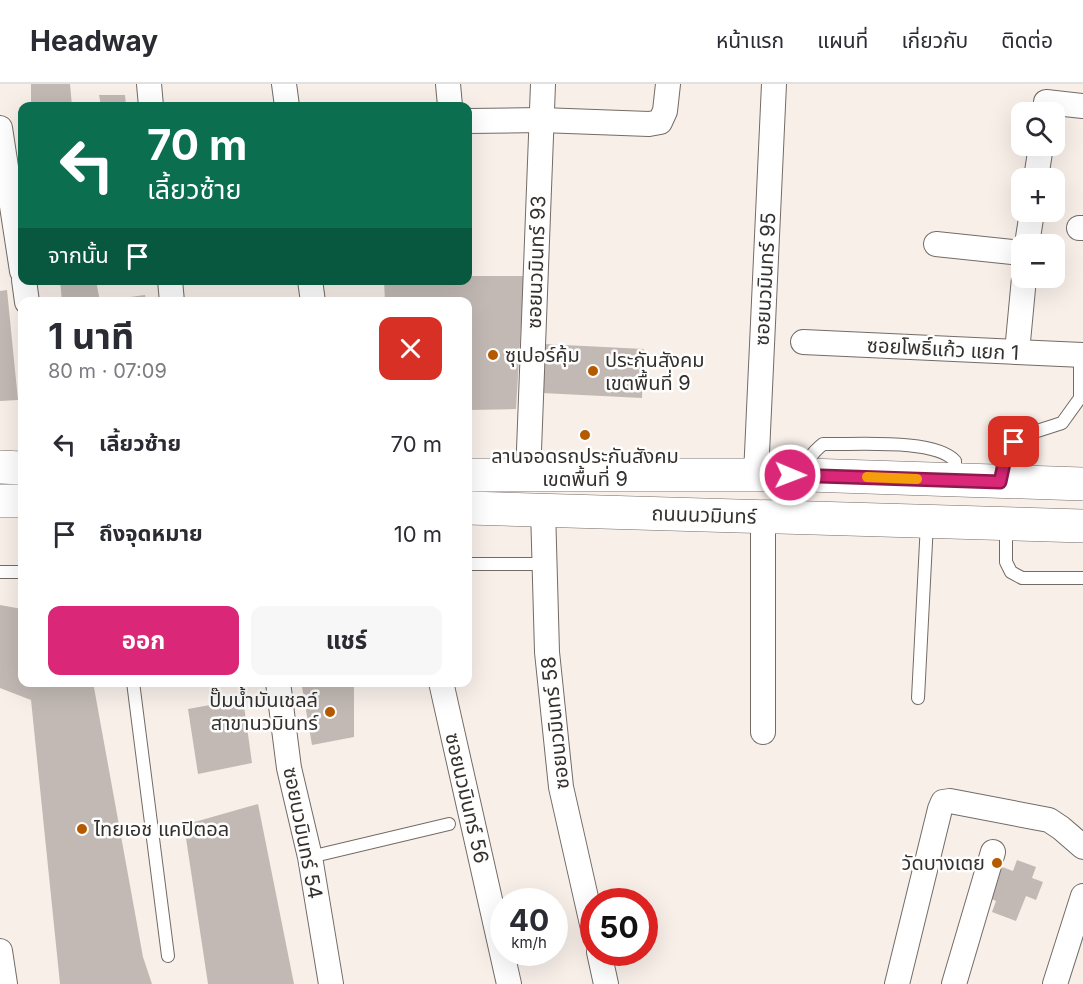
<!DOCTYPE html>
<html lang="th">
<head>
<meta charset="utf-8">
<style>
  :root { --surface:#fff; --page:#f7f7f7; --text:#2b2b33; --muted:#7c7c81; --line:#e1e1e2; --accent:#db2777 }
  body { margin:0; font-family:Inter,"Noto Sans Thai",sans-serif; background:var(--page); color:var(--text); height:100vh; display:flex; flex-direction:column; font-size:22px; white-space:nowrap }
  * { box-sizing:border-box; margin:0 }
  p { font-size:20px; color:var(--muted) }
  .icon { flex:none; width:33px; height:33px; fill:none; stroke:currentColor; stroke-width:2; stroke-linecap:round; stroke-linejoin:round }
  .map { position:relative; flex:1; overflow:hidden }
  .panel { position:absolute; left:18px; top:213px; width:454px; height:390px; display:flex; flex-direction:column; background:var(--surface); border-radius:12px; box-shadow:0 6px 24px #0002 }
  .panel>* { flex:none }
  .top-card { position:absolute; left:18px; top:18px; width:454px; height:183px; border-radius:12px; box-shadow:0 6px 24px #0002; background:#0b6e4f; color:#fff; overflow:hidden }
  .controls { position:absolute; left:1011px; top:18px; display:grid; gap:12px }
  .controls a { display:grid; place-items:center; width:54px; height:54px; border-radius:12px; background:var(--surface); box-shadow:0 6px 24px #0002; font-size:30px }
  .speed { position:absolute; left:490px; top:804px; display:flex; gap:12px; font-size:30px; font-weight:700; text-align:center }
  .speed>* { display:grid; place-content:center; width:78px; height:78px; border-radius:50%; background:var(--surface); box-shadow:0 6px 24px #0002; line-height:1 }
  .speed small { font-size:15px; font-weight:400 }
  .speed .limit { border:9px solid #d22; background:#fff; color:#111 }
  .pin { position:absolute; display:grid; place-items:center; width:51px; height:51px; color:#fff; margin:-26px; border-radius:12px; box-shadow:0 3px 9px #0006 }
  .me { position:absolute; width:66px; margin:-33px; rotate:91deg; stroke-linejoin:round; filter:drop-shadow(0 0 4px #0008) }
  .turn { display:flex; align-items:center; gap:21px; height:126px; padding:0 30px; font-size:27px }
  .turn .icon { width:78px; height:78px; stroke-width:2.5 }
  .turn b { display:block; font-size:42px; line-height:51px }
  .then { display:flex; align-items:center; height:57px; padding:0 30px; background:#0003; gap:12px; font-size:22px }
  .round { display:grid; place-items:center; flex:none; width:63px; height:63px; border-radius:12px; background:var(--page) }
  .head { display:flex; align-items:center; justify-content:space-between; height:102px; padding:0 30px }
  h1 { font-size:36px; font-weight:700; line-height:45px }
  .button { display:flex; gap:12px; margin-top:auto; padding:12px 30px }
  .button a { flex:1; height:69px; border-radius:12px; background:var(--accent); color:#fff; font-size:24px; font-weight:700; line-height:69px; text-align:center }
  .button a+a { background:var(--page); color:var(--text) }
  ul { padding:0; list-style:none }
  li { display:flex; align-items:center; gap:18px; height:90px; padding:0 30px }
  li div { flex:1 }
  li b { display:block; font-size:22px }
  li em { font-style:normal }
  header { display:flex; align-items:center; gap:36px; box-sizing:border-box; height:84px; padding:0 30px; background:var(--surface); border-bottom:2px solid var(--line) }
  header strong { font-size:28px }
  nav { display:flex; gap:33px; margin-inline-start:auto; font-size:21px }
  .map>svg:first-child { display:block }
  .building { fill:#c2b9b4 }
  .lines { fill:none; stroke-linecap:round; stroke-linejoin:round }
  .service-casing { stroke:#736b66; stroke-width:14 }
  .minor-casing { stroke:#736b66; stroke-width:26 }
  .secondary-casing { stroke:#736b66; stroke-width:34 }
  .service { stroke:#fff; stroke-width:12 }
  .minor { stroke:#fff; stroke-width:24 }
  .secondary { stroke:#fff; stroke-width:33 }
  .route-casing { stroke:#8e194d; stroke-width:15 }
  .route { stroke:#db2777; stroke-width:10 }
  .slow { stroke:#f59e0b; stroke-width:10 }
  .poi-dot { fill:#b65a00; stroke:#fefefe; stroke-width:2 }
  .labels { text-anchor:middle; dominant-baseline:central; stroke-width:5; stroke-linejoin:round; paint-order:stroke }
  .street-label { font-size:20px; fill:#34302e; stroke:#fefefe }
  .poi-label { font-size:20px; fill:#34302e; stroke:#fefefe; text-anchor:start }
</style>
</head>
<body>
<header>
<strong>Headway</strong>
<nav><a>หน้าแรก</a><a>แผนที่</a><a>เกี่ยวกับ</a><a>ติดต่อ</a></nav>
</header>
<div class="map">
<svg width="1083" height="900" viewBox="0 0 1083 900">
  <rect width="100%" height="100%" fill="#f8efe9"/>
  <g class="building">
    <path d="M31,0H70L72,22H31Z"/>
    <path d="M99,11H125L126,22H101Z"/>
    <path d="M468,192H524L516,325L468,326V218H385L384,196H468Z"/>
    <path d="M60,196H96L100,218H62Z"/>
    <path d="M7,206L18,316L0,317V207Z"/>
    <path d="M145,211L146,218H124L123,214Z"/>
    <path d="M545,260L644,265L642,314L542,309Z"/>
    <path d="M0,521L22,525V598H93L143,873L152,900H60L31,616L0,604Z"/>
    <path d="M304,598H354V653L312,661L302,603Z"/>
    <path d="M243,615L252,679L198,690L188,625Z"/>
    <path d="M258,720L294,900H208L184,741Z"/>
    <path d="M1017,776L1036,783L1032,794L1043,798L1036,816L1026,812L1016,837L992,828L996,817L985,812L997,781L1013,787Z"/>
  </g>
  <g class="lines">
    <g class="service-casing">
      <g id="service">
        <path d="M807,389C807,375 812,369 823,360C854,361 935,354 955,377V395"/>
        <path d="M1000,397L1006,370L1014,358L1034,348L1062,339L1080,314V271"/>
        <path d="M1006,441V478L1011,488L1022,494H1083"/>
        <path d="M468,480H543"/>
        <path d="M0,488H22"/>
        <path d="M133,598L168,872"/>
        <path d="M918,614L927,439"/>
        <path d="M310,773L449,740"/>
      </g>
    </g>
    <g class="minor-casing">
      <g id="minor">
        <path d="M149,0L151,22"/>
        <path d="M284,0L287,22"/>
        <path d="M448,0L450,22"/>
        <path d="M1046,18L1083,22"/>
        <path d="M468,37L541,36L649,40L660,38L665,27L668,0"/>
        <path d="M0,44L22,187"/>
        <path d="M1036,94L1041,62"/>
        <path d="M1079,144H1083"/>
        <path d="M936,160L1022,169"/>
        <path d="M1027,160L1032,128"/>
        <path d="M24,196L27,218"/>
        <path d="M170,196L172,218"/>
        <path d="M310,196L313,218"/>
        <path d="M803,258L1083,271"/>
        <path d="M1017,268L1024,194"/>
        <path d="M756,391L774,0"/>
        <path d="M528,392L543,0"/>
        <path d="M543,425L547,568L561,703L594,849"/>
        <path d="M278,598L289,684L310,773L331,900"/>
        <path d="M441,598L509,900"/>
        <path d="M763,648V433"/>
        <path d="M0,867L5,900"/>
        <path d="M599,868L606,900"/>
        <path d="M897,900L940,725L943,718L950,717L1049,736L1061,744L1083,763"/>
        <path d="M954,900L993,768"/>
        <path d="M1055,900L1083,812"/>
      </g>
    </g>
    <g class="secondary-casing">
      <g id="secondary">
        <path d="M0,383L22,384"/>
        <path d="M468,391H807L1083,400"/>
        <path d="M0,417H22"/>
        <path d="M468,424L1083,442"/>
      </g>
    </g>
    <use href="#service" class="service"/>
    <use href="#minor" class="minor"/>
    <use href="#secondary" class="secondary"/>
  </g>
  <g class="lines">
    <g class="route-casing">
      <path id="route" d="M790,391L1000,398L1006,370L1014,358"/>
    </g>
    <use href="#route" class="route"/>
    <path class="slow" d="M867,393L917,395"/>
  </g>
  <g class="poi-dot">
    <circle cx="493" cy="271" r="6"/>
    <circle cx="593" cy="287" r="6"/>
    <circle cx="585" cy="351" r="6"/>
    <circle cx="330" cy="628" r="6"/>
    <circle cx="82" cy="745" r="6"/>
    <circle cx="997" cy="779" r="6"/>
  </g>
  <g class="labels">
    <g class="street-label">
      <text transform="translate(536 178) rotate(-88)">ซอยนวมินทร์ 93</text>
      <text transform="translate(765 195) rotate(-87)">ซอยนวมินทร์ 95</text>
      <text transform="translate(943 265) rotate(3)">ซอยโพธิ์แก้ว แยก 1</text>
      <text transform="translate(704 431) rotate(2)">ถนนนวมินทร์</text>
      <text transform="translate(555 639) rotate(-96)">ซอยนวมินทร์ 58</text>
      <text transform="translate(467 714) rotate(77)">ซอยนวมินทร์ 56</text>
      <text transform="translate(303 749) rotate(79)">ซอยนวมินทร์ 54</text>
    </g>
    <g class="poi-label">
      <text x="505" y="271">ซุเปอร์คุ้ม</text>
      <text x="605" y="276">ประกันสังคม<tspan x="605" dy="23">เขตพื้นที่ 9</tspan></text>
      <text x="585" y="372" text-anchor="middle">ลานจอดรถประกันสังคม<tspan x="585" dy="23">เขตพื้นที่ 9</tspan></text>
      <text x="318" y="616" text-anchor="end">ปั๊มน้ำมันเชลล์<tspan x="318" dy="23">สาขานวมินทร์</tspan></text>
      <text x="94" y="745">ไทยเอช แคปิตอล</text>
      <text x="985" y="779" text-anchor="end">วัดบางเตย</text>
    </g>
  </g>
</svg>
<div class="controls">
<a><svg class="icon" aria-label="search" viewBox="0 0 24 24"><circle cx="10" cy="10" r="6"/><path d="M15 15l6 6"/></svg></a>
<a>+</a>
<a>−</a>
</div>
<div class="speed"><div>40<small>km/h</small></div><div class="limit">50</div></div>
<div class="pin" style="left:1014px;top:358px;background:#d93025"><svg class="icon" aria-label="arrive" viewBox="0 0 24 24"><path d="M6 21V4h12l-3 4 3 4H6"/></svg></div>
<svg class="me" style="left:790px;top:391px" viewBox="-20 -20 40 40"><circle r="17" fill="#db2777" stroke="#fff" stroke-width="3"/><path d="M0-11L8 9 0 5-8 9z" fill="#fff"/></svg>
<div class="top-card">
<div class="turn"><svg class="icon" aria-label="left" viewBox="0 0 24 24"><path d="M17 20v-9H6M10 6l-5 5 5 5"/></svg><div><b>70 m</b>เลี้ยวซ้าย</div></div>
<div class="then">จากนั้น<svg class="icon" aria-label="arrive" viewBox="0 0 24 24"><path d="M6 21V4h12l-3 4 3 4H6"/></svg></div>
</div>
<section class="panel">
<div class="head"><div><h1>1 นาที</h1><p>80 m · 07:09</p></div><a class="round" style="background:#d93025;color:#fff"><svg class="icon" aria-label="close" viewBox="0 0 24 24"><path d="M6 6l12 12M18 6L6 18"/></svg></a></div>
<ul>
<li><svg class="icon" aria-label="left" viewBox="0 0 24 24"><path d="M17 20v-9H6M10 6l-5 5 5 5"/></svg><div><b>เลี้ยวซ้าย</b></div><em>70 m</em></li>
<li><svg class="icon" aria-label="arrive" viewBox="0 0 24 24"><path d="M6 21V4h12l-3 4 3 4H6"/></svg><div><b>ถึงจุดหมาย</b></div><em>10 m</em></li>
</ul>
<div class="button"><a>ออก</a><a>แชร์</a></div>
</section>
</div>
</body>
</html>
